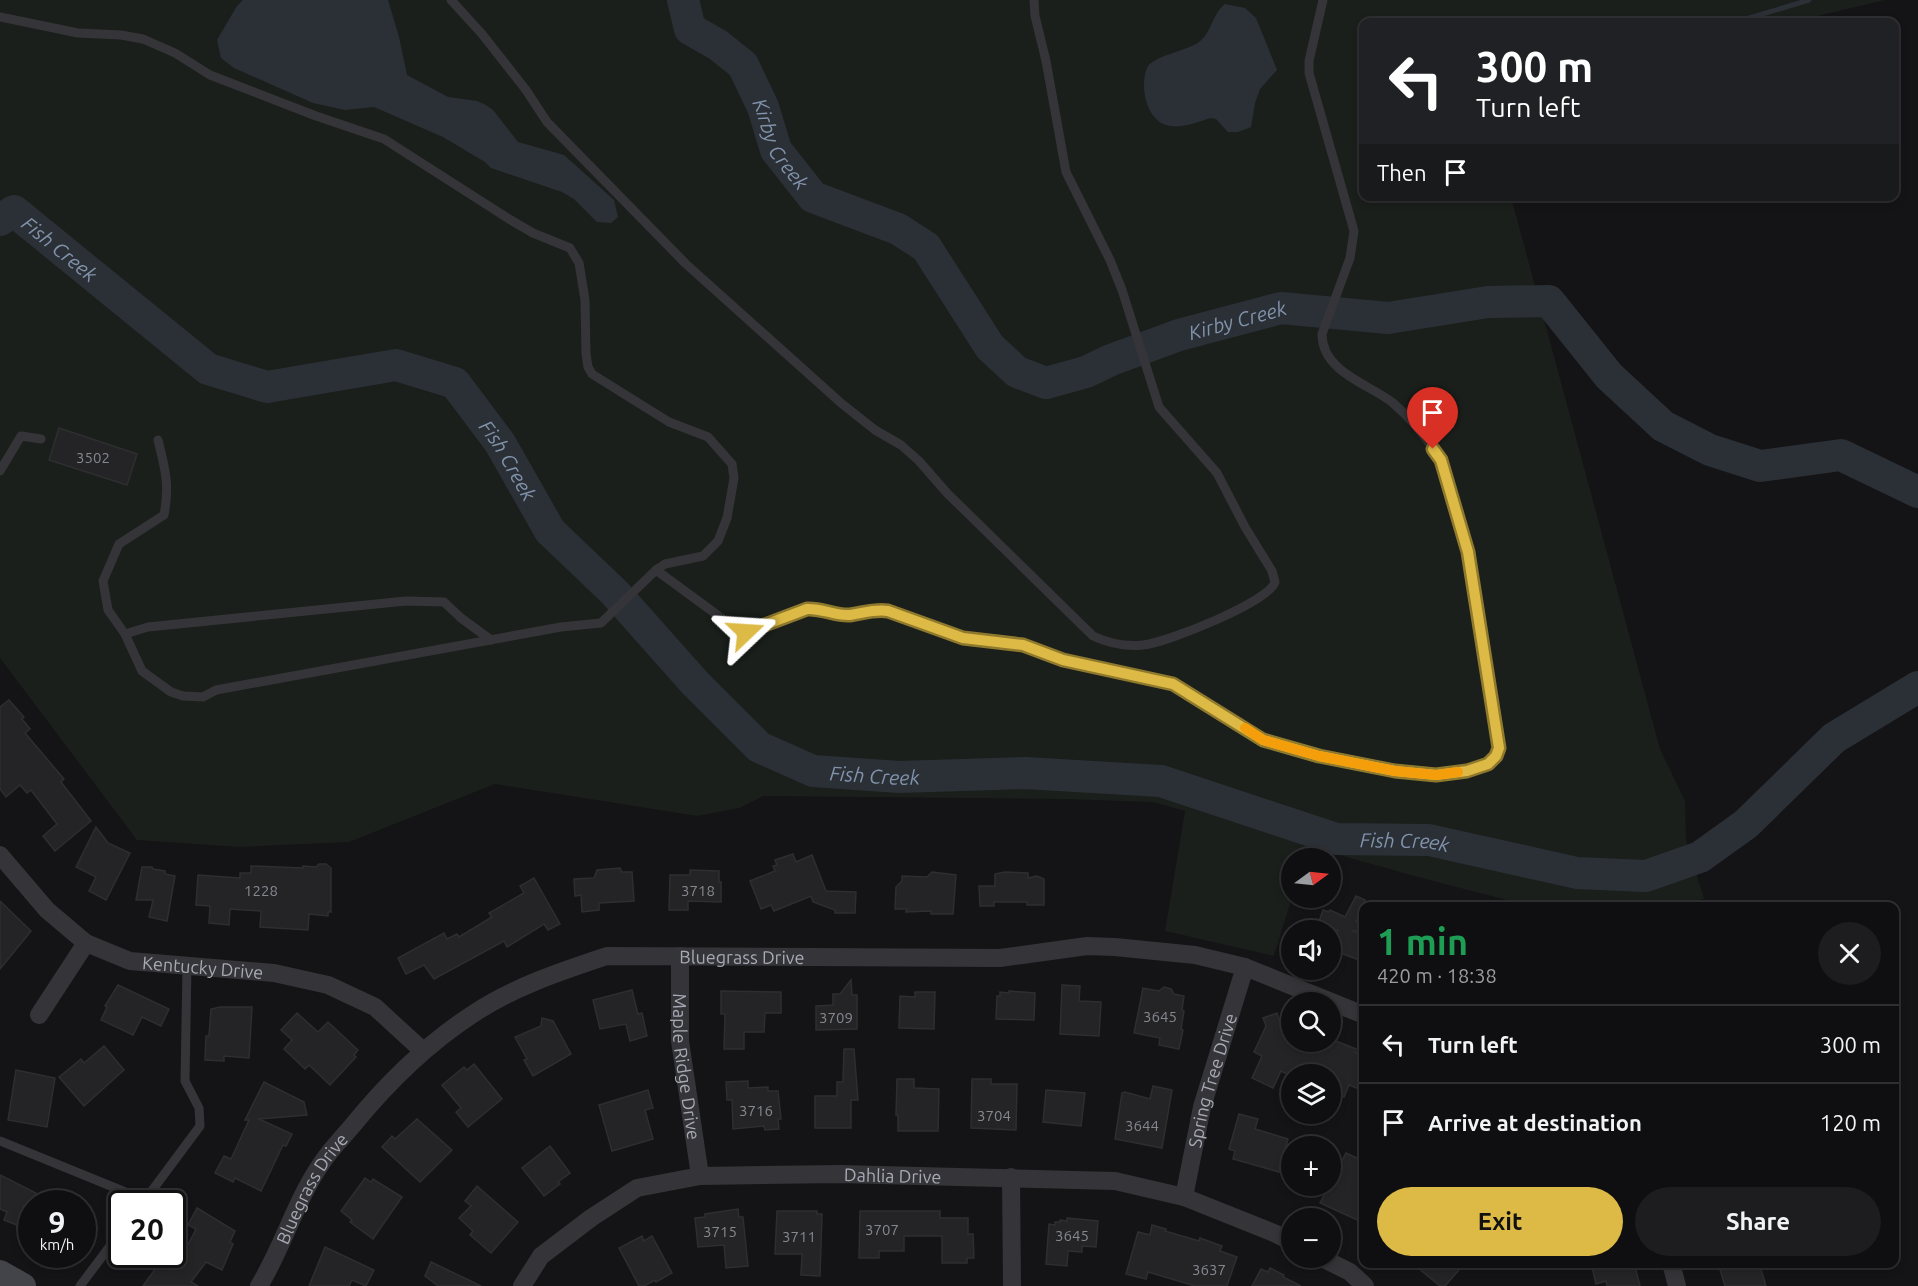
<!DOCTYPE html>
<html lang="en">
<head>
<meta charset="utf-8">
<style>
  :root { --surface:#0f0e10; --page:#1d1c1e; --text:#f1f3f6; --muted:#9b9c9f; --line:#2f2e30; --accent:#dcba45 }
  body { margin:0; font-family:Ubuntu,sans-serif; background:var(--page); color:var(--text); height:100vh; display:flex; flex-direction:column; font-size:22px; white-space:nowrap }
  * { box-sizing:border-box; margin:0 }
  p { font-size:20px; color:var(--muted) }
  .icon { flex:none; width:33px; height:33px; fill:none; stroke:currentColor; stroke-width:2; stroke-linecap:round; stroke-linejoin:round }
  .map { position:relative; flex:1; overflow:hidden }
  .panel { position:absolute; left:1359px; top:902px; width:540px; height:366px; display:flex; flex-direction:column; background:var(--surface); border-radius:12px; box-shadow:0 3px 9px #0003,0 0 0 2px var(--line) }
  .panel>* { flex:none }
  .banner { position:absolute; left:1359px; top:18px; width:540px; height:183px; border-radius:12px; box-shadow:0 3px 9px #0003,0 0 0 2px var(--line); background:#202124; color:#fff; overflow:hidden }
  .needle { width:39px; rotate:75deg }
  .buttons { position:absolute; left:1281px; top:848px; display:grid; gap:12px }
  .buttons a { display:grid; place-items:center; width:60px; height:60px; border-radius:50%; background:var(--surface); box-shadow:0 3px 9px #0003,0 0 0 2px var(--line); font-size:30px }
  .speed { position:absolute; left:18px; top:1190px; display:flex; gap:12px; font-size:30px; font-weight:700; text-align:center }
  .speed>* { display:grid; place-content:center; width:78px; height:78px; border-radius:50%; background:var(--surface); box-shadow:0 3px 9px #0003,0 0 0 2px var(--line); line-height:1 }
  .speed small { font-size:15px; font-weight:400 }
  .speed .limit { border:3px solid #111; border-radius:9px; background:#fff; color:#111 }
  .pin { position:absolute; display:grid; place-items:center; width:51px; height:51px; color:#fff; margin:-62px -26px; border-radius:50% 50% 50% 0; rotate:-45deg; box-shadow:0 0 6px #0007 }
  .pin .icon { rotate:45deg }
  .me { position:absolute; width:66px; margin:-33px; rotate:70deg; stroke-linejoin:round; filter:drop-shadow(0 0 4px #0008) }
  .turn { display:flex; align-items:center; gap:21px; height:126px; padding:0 18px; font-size:27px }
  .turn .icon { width:78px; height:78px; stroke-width:2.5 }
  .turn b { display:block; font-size:42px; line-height:51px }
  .then { display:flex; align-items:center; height:57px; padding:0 18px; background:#0003; gap:12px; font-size:22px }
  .round { display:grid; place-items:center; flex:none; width:63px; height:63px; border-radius:32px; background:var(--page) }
  .head { display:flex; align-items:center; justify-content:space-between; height:102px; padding:0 18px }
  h1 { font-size:36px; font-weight:700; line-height:45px; color:#1e9e55 }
  .cta { display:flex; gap:12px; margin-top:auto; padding:12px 18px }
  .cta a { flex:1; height:69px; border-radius:36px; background:var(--accent); color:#111; font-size:24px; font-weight:700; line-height:69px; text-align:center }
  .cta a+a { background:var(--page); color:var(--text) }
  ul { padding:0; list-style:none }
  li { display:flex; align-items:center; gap:18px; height:78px; padding:0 18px; border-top:2px solid var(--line) }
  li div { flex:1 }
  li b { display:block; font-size:22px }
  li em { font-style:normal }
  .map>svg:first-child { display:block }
  .green { fill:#1a1f1b }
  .water { fill:#2b3037 }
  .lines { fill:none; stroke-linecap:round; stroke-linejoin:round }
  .stream { stroke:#2b3037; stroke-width:5 }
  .river { stroke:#2b3037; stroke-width:32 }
  .building { fill:#242426; stroke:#2e2e31; stroke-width:1.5 }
  .lane { stroke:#353539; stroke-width:9 }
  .street { stroke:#353539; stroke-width:18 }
  .secondary { stroke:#434449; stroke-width:26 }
  .route-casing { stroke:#8f792d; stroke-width:15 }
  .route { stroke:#dcba45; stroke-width:10 }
  .slow { stroke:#f59e0b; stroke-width:10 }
  .labels { text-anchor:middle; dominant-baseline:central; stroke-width:6; stroke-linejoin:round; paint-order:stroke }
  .number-label { font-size:15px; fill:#868890 }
  .street-label { font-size:18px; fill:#a7a9b4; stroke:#0f0e10 }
  .water-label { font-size:20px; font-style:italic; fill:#8193ab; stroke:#0f0e10 }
</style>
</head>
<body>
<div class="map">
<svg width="1918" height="1286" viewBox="0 0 1918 1286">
  <rect width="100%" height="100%" fill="#141315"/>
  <path class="green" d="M0,0H1885L1792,22H1364V196L1511,197L1660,749L1685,801L1686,840L1704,899L1661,906H1530L1414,876L1308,846L1304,858H1292V897L1274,956L1165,931L1185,811L1153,802L1064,799L763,796L739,808L697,816L495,784L349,842L240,847L137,840L0,658Z"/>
  <g class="water">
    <path d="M243,0H388L399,37L407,75L448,97L477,101L486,105L493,110L518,142L564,155L614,200L618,217L611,223L597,222L574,199L562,192L491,168L485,162L443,137L374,107L345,110L313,103L234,68L221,58L217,40L237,6Z"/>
    <path d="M1225,4L1245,8L1256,18L1277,70L1260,89L1255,103L1251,127L1238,132H1228L1216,119L1211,118C1197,122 1184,128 1170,126C1147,123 1139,87 1147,68C1152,56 1187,51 1199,42C1212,32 1212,14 1225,4Z"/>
  </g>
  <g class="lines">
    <path class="stream" d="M1746,19L1809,0"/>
    <g class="river">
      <path id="s1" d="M683,0L690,29L718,45L743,65L763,107L776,150L813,197L898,229L926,247L990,347L1017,372L1046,383L1086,372L1111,360L1179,335L1281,308L1388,318L1488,302L1549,301L1609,376L1663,426L1710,450L1760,466L1841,455L1918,492"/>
      <path id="s2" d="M0,220L14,211L208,369L267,387L396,365L455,383L500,443L550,531L615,593L695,683L759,747L813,771L899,777L1025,773L1161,781L1336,839L1429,840L1577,873L1646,876L1700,857L1746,824L1834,738L1918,687"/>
    </g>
  </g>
  <g class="building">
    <path d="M59,428L137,454L127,485L49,460Z"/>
    <path d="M9,700L24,717L22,719L30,729L25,733L64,779L61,782L91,821L55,851L43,836L57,824L31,790L27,793L20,785L6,797L0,789V707Z"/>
    <path d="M96,827L108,843L130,853L106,900L89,891L96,877L76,867Z"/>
    <path d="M793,854L796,862L812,855L826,891L856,892L855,913H835V910L813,902L811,896L774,911L771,905L761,909L750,881L775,871L773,866L777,865L775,860Z"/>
    <path d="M319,864H326L331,868V912H328V916L309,914L308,930L260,927L261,911L230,909L229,925L209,923L210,906L196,905L198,875L240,878V873H251V866L303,868V866L316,867Z"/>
    <path d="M142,867H152L153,869L165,871V874L175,876L167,921L149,917L153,900H136Z"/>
    <path d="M620,868L622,872H632L634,901L599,903V910L582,912L581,895L575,896L574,879L594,878L597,870Z"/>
    <path d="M690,870L719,871V882H721V902L688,901V910H669L670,875H690Z"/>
    <path d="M932,872L956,875L953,914H931V911L906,912L907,909H895L896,887L902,881V876L927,877Z"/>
    <path d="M1005,872L1028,873V878L1037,876L1044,879V905H1027V902H994V906H980L979,886H995V874Z"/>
    <path d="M534,878L560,924L548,930L544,924L507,947L504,941L434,979L424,965L406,974L398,958L444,933L447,939L457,934L459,937L492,917L489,913L524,893L520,886Z"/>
    <path d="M1356,896L1365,900L1356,922L1364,926V930L1352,931L1364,935V948L1359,960L1338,952L1340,947L1331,944L1338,930H1316L1323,910L1329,912L1330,910L1345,917Z"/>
    <path d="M0,901L31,931L0,969Z"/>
    <path d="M851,980L852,995H857V1029L816,1030V1006L833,1005V994H840Z"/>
    <path d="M118,985L169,1009L161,1026L142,1017L133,1035L101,1020L107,1007L105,1006Z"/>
    <path d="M1062,985L1080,986L1079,1001L1101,1002L1099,1036L1060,1034Z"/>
    <path d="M1164,987L1171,989L1174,994L1184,996L1182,1010L1184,1011L1181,1029L1183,1030L1179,1049L1159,1045L1160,1038L1134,1033L1143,988L1159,991Z"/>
    <path d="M632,990L638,1014L642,1013L647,1036L630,1041L626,1024L600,1029L593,1000Z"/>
    <path d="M721,991L781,992V1013H765L764,1032H744V1049H724L725,1014H721Z"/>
    <path d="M1009,991L1035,993L1034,1020L996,1019L997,996H1000V992L1009,993Z"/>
    <path d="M915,992H935L934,1029L899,1028L900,996L915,997Z"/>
    <path d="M220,1007H252L249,1058L224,1056V1061L205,1060L206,1036H209L211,1009Z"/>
    <path d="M297,1013L318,1032L328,1022L358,1050L354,1055L356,1057L330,1085L309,1065L305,1069L284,1049L292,1040L281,1030Z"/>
    <path d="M1277,1013L1279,1020L1292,1025V1041H1336L1356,1049L1355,1052L1364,1056V1091L1349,1085L1344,1097L1330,1092V1074H1287L1281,1071L1273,1088L1252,1078L1262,1056L1254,1052L1266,1026L1263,1018Z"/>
    <path d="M542,1018L553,1021L571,1054L533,1076L524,1060L527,1059L515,1037L541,1026Z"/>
    <path d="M104,1046L124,1070L84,1106L59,1077L81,1059L84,1063Z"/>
    <path d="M844,1049H854L858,1100H851V1128H815V1096H837V1082H843Z"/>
    <path d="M474,1064L502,1099L468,1127L456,1112L461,1108L442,1085L464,1067L467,1070Z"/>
    <path d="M16,1070L55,1078L47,1127L8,1120Z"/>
    <path d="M897,1079H914V1088L939,1089L938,1131H898V1115H896Z"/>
    <path d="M972,1079H991V1084H1017L1016,1130L971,1128Z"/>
    <path d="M748,1081V1088L768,1087V1091H778L781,1119H778L779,1129L765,1130L764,1126L733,1129L732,1100H727L726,1082Z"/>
    <path d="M264,1082L304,1102L307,1115L259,1119L292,1134L286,1146L283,1145L261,1191L235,1178L233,1182L215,1173L224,1156L231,1159L249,1120H245Z"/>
    <path d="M1153,1086L1172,1090L1162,1148L1115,1139L1122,1093L1125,1092L1150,1099Z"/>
    <path d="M648,1090L653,1108L645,1110L653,1139L612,1151L599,1105Z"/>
    <path d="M1046,1090L1085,1093L1081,1126L1043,1122Z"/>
    <path d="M1239,1114L1258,1119L1255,1129L1288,1139L1279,1172L1233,1159L1235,1151L1229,1149Z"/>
    <path d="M417,1119L452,1150L420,1182L382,1147L392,1136L395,1139Z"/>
    <path d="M550,1146L570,1173L558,1182L560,1184L544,1196L522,1168Z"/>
    <path d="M1346,1153L1364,1161V1223L1320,1203Z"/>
    <path d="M0,1175L36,1193L22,1227L4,1220L7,1212L0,1209Z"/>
    <path d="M365,1178L371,1182L373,1179L402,1197L373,1239L350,1222L352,1220L341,1211Z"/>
    <path d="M477,1186L518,1222L491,1253L470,1235L473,1231L459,1218L471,1206L465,1201Z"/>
    <path d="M197,1208L235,1231L230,1242L233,1244L222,1270L206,1262L191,1282L198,1286H143L161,1261L175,1270L196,1229L188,1225Z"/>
    <path d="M738,1209L739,1217H743L748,1266L726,1268L724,1245L698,1247L695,1218L705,1217V1214Z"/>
    <path d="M777,1211H817V1214H822L820,1276L801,1275L802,1254H775Z"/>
    <path d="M860,1211H940V1218H968V1234H973L974,1258H967V1263H942V1236H904V1251H879V1258H859Z"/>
    <path d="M1067,1218L1098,1221L1096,1247L1082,1246V1252L1068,1251L1067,1266L1046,1264L1049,1224L1055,1225V1222H1060V1220L1067,1221Z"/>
    <path d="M1152,1225L1166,1229L1165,1231L1199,1241L1200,1238L1222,1246L1220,1251L1237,1257L1227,1286H1195L1148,1272L1146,1279L1126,1274L1138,1232L1150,1235Z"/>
    <path d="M642,1236L644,1241L652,1236L672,1273L656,1282L655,1280L644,1286H639L619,1248Z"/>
    <path d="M325,1247L374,1270L366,1286L352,1280L349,1286H309Z"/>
    <path d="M431,1262L481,1286H438L425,1276Z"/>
    <path d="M1412,1263H1465L1445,1286H1440Z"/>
    <path d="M1591,1263H1634L1640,1286H1607L1606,1281L1596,1284Z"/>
    <path d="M1718,1263H1759L1766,1286H1725Z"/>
    <path d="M1270,1268L1284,1275L1283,1277L1301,1286H1252L1261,1269L1268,1272Z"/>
  </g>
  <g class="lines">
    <g class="lane">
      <path d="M451,0L482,34L526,90L547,122L686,264L841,403L875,430L901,445L919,461L947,493L1093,636C1108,643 1126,647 1143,645C1166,643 1269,602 1275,582L1272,571L1245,527L1217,473L1159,407L1122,290L1110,260L1066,172L1046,61L1035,16L1034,0"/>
      <path d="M0,17L78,33L121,35L143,39L175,53L210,75L316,116L384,139L509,219L533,233L570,248L579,263L585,300L586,354L588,367L592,374L669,422L708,437L732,464L734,478L727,518L718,541L703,556L665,564L656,570L601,623L561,627L216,690L203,697L183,696L171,692L142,671L125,634L108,610L103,581L119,544L164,515C170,484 165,469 158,440"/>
      <path d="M0,471L21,436L41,439"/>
      <path d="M656,570L735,628L746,631L807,609C821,608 836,616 850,614C864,613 874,609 888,611L963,638L1023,645L1063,660L1173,684L1263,740L1319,756L1395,771L1436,775L1467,771L1488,764L1496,756L1499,748C1487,670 1479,591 1458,515C1451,492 1445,467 1432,447C1421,431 1408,416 1393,403C1369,384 1322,372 1322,334L1350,258L1354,231L1309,73V61L1323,0"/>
      <path d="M125,634L148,627L406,601L444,602L461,618L491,640"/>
      <path d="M0,1141L145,1200L142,1202"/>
      <path d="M145,1200L200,1126L199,1108L185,1081L187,966"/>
      <path d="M80,1286L122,1230"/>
    </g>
    <g class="street">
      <path id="s3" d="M0,855L47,910L86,943L130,961L274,973L328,985L375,1007L423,1051"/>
      <path id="s4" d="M680,956V1041L700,1176"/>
      <path d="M39,1015L86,943"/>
      <path d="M1011,1177L1012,1286"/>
      <path id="s5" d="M1184,1197L1202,1107L1245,967"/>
      <path d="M1320,1257L1350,1272L1365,1286"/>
      <path d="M1671,1263L1677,1286"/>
      <path id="s6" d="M259,1286C283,1247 295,1202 321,1164C330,1150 342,1138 353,1125C388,1082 427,1044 473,1014C513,987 562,971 607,956L1000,958L1087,946L1115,947L1195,955L1245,967L1364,1015"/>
      <path id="s7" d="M522,1286L541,1256L591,1218L637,1188L700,1176L840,1174L1115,1181L1184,1197L1274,1233L1292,1242"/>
    </g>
    <path class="secondary" d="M0,1273L23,1286"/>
  </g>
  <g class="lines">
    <g class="route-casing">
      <path id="route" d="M746,632L807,609C821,608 836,616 850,615C864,613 874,609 888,611L963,638L1023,645L1063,660L1173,684L1263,740L1319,756L1395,771L1436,775L1467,771L1488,764L1496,756L1499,748L1468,552L1441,460L1433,449"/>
    </g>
    <use href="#route" class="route"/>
    <path class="slow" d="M1245,728L1263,740L1319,756L1395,771L1436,775L1458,772"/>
  </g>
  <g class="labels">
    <g class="number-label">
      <text x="93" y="457">3502</text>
      <text x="261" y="890">1228</text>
      <text x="698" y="890">3718</text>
      <text x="1160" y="1016">3645</text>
      <text x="836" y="1017">3709</text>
      <text x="756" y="1110">3716</text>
      <text x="994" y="1115">3704</text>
      <text x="1142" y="1125">3644</text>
      <text x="882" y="1229">3707</text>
      <text x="720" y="1231">3715</text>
      <text x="1072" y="1235">3645</text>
      <text x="799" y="1236">3711</text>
      <text x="1209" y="1269">3637</text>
    </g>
    <g class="street-label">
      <text stroke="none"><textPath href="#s6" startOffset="633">Bluegrass Drive</textPath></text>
      <text stroke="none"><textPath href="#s3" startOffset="244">Kentucky Drive</textPath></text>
      <text stroke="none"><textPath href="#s4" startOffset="111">Maple Ridge Drive</textPath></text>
      <text stroke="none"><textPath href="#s5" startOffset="120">Spring Tree Drive</textPath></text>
      <text stroke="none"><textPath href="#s7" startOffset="410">Dahlia Drive</textPath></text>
      <text stroke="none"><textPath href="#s6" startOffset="111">Bluegrass Drive</textPath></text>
    </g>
    <g class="water-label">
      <text stroke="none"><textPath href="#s1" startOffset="182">Kirby Creek</textPath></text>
      <text stroke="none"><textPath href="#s2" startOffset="76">Fish Creek</textPath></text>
      <text stroke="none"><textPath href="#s1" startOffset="758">Kirby Creek</textPath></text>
      <text stroke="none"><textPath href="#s2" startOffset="615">Fish Creek</textPath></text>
      <text stroke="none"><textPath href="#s2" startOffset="1119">Fish Creek</textPath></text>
      <text stroke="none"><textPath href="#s2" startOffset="1659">Fish Creek</textPath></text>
    </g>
  </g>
</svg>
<div class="buttons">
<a><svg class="needle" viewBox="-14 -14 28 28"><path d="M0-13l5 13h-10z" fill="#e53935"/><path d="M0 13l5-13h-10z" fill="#9b9c9f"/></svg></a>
<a><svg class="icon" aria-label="sound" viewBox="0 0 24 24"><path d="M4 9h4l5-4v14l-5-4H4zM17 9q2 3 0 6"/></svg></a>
<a><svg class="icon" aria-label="search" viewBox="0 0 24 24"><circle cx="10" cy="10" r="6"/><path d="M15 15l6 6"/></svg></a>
<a><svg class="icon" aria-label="layers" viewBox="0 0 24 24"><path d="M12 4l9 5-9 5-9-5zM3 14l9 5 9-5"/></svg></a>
<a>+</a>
<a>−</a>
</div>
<div class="speed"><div>9<small>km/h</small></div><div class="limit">20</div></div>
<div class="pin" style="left:1433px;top:449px;background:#d93025"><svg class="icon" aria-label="arrive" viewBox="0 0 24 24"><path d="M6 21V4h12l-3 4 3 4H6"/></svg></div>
<svg class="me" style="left:746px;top:632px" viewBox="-20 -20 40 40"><path d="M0-17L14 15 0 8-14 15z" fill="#dcba45" stroke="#fff" stroke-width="4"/></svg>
<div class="banner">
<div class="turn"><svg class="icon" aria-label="left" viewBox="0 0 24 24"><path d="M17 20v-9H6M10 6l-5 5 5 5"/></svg><div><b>300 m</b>Turn left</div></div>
<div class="then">Then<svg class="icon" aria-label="arrive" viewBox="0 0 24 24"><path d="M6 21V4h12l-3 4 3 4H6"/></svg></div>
</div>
<section class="panel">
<div class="head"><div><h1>1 min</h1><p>420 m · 18:38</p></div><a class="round"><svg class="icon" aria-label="close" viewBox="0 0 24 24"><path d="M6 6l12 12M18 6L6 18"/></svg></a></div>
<ul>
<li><svg class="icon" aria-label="left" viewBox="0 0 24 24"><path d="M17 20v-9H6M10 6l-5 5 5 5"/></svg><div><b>Turn left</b></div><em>300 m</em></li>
<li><svg class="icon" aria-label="arrive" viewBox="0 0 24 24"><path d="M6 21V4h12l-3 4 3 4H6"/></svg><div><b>Arrive at destination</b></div><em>120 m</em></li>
</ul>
<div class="cta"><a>Exit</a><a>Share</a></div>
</section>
</div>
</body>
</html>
